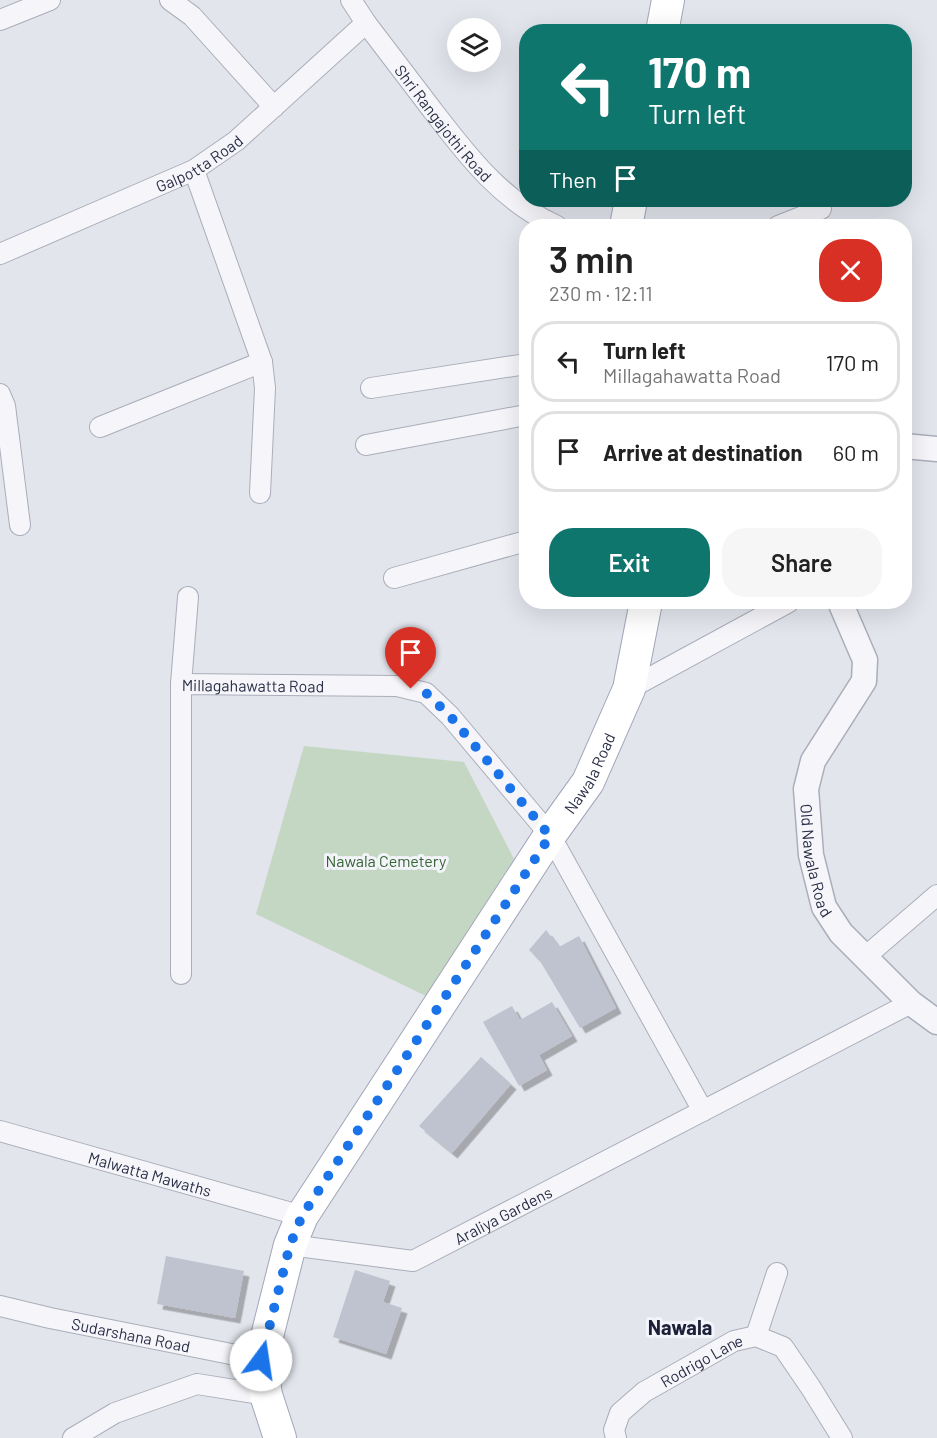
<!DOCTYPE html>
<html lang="en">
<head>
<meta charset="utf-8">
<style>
  :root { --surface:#fff; --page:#f6f6f6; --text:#222; --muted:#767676; --line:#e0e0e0; --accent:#0f766e }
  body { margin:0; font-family:Barlow,sans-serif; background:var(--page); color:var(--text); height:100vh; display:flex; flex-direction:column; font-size:22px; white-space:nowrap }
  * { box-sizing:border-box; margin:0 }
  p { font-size:20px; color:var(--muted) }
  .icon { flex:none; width:33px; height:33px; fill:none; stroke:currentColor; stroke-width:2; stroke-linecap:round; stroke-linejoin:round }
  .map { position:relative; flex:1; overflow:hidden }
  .details { position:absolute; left:519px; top:219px; width:393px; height:390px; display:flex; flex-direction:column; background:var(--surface); border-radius:24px; box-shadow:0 6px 24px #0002 }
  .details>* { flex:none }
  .top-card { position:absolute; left:519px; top:24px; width:393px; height:183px; border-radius:24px; box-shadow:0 6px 24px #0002; background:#0f766e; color:#fff; overflow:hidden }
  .fabs { position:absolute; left:447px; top:18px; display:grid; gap:12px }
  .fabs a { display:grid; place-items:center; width:54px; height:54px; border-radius:50%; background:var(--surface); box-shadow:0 6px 24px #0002; font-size:30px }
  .pin { position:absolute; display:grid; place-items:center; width:51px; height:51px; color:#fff; margin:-62px -26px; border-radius:50% 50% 50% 0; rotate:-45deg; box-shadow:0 0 6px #0007 }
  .pin .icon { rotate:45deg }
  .me { position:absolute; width:66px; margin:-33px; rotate:14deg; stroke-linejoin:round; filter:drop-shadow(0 0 4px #0008) }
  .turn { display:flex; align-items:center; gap:21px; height:126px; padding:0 30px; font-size:27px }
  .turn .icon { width:78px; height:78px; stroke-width:2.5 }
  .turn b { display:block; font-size:42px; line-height:51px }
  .then { display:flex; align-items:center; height:57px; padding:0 30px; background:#0003; gap:12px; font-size:22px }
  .round { display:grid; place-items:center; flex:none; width:63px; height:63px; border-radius:24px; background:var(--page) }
  .headline { display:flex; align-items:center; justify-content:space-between; height:102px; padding:0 30px }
  h1 { font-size:36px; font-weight:600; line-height:45px }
  .action { display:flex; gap:12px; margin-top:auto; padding:12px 30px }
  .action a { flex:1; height:69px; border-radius:24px; background:var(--accent); color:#fff; font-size:24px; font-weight:600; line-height:69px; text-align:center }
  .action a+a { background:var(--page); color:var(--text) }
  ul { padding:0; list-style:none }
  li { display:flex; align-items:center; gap:18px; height:81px; margin:0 12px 9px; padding:0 18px; border:3px solid var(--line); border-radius:24px }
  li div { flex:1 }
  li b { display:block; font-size:22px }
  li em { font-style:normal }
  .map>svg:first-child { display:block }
  .green { fill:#c4d7c3 }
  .building { fill:#bfc2cf; filter:url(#shadow) }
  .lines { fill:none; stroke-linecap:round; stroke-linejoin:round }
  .minor-casing { stroke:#aaaeba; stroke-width:22 }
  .tertiary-casing { stroke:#aaaeba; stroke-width:27 }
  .primary-casing { stroke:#a1a6b9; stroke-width:34 }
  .minor { stroke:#f6f6fa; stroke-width:20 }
  .tertiary { stroke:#f6f6fa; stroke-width:24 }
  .primary { stroke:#fff; stroke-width:32 }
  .route { stroke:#1a73e8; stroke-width:10; stroke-dasharray:0 18 }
  .labels { text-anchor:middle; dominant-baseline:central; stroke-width:6; stroke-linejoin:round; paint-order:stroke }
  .street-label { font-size:16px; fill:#292e46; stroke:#f2f4f9 }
  .park-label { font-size:16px; fill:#356334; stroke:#f2f4f9 }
  .quarter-label { font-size:20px; font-weight:bold; fill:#1b1f37; stroke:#f2f4f9 }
</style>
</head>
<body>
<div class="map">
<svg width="937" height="1438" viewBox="0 0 937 1438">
  <defs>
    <filter id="shadow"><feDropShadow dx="5.5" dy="5.5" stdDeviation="0" flood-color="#0004"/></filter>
  </defs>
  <rect width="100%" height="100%" fill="#e2e5ec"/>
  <path class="green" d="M304,746L464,762L514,859L426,996L256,914Z"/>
  <g class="building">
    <path d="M546,930L559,947L579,936L616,1008L580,1028L540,961L529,950Z"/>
    <path d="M552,1002L572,1036L539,1055L547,1070L519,1086L483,1022L512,1006L520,1020Z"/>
    <path d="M481,1057L511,1084L452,1153L419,1126Z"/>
    <path d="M166,1256L244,1271L235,1318L157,1304Z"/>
    <path d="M355,1270L390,1281L383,1302L402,1308L386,1354L333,1337Z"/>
  </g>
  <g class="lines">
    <g class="minor-casing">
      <g id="minor">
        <path d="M170,0L192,16L274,107"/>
        <path id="s1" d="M351,0L366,23C387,51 409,79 430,107C466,154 501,201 557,226"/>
        <path d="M0,20L50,0"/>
        <path d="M194,170L262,362L265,388L260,493"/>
        <path d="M778,226L821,209"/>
        <path id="s2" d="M0,254L194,170L236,141L366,23"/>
        <path d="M371,388L526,364"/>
        <path d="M0,394L5,406L20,525"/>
        <path d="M100,427L262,362"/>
        <path d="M366,445L526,415"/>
        <path d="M394,578L526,541"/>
        <path d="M181,684L188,597"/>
        <path d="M629,689L789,602"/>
        <path d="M865,957L937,895"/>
        <path id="s3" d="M181,974V684L397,686L426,693L450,716L550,835L703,1111"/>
        <path id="s4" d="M0,1131L302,1216"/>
        <path id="s5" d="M290,1245L413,1261L911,1003"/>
        <path id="s6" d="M0,1306L50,1318L261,1360"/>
        <path d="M756,1336L777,1273"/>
        <path d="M73,1438L115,1413L197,1384L266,1395"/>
        <path id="s7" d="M616,1438L614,1430L620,1413L644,1392L734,1341L756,1336L783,1347L811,1388L842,1438"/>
      </g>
    </g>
    <g class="tertiary-casing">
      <g id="tertiary">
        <path d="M904,446L937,449"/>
        <path id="s8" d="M840,602L865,660L864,681L813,761L806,789L811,855L824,907L841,933L911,1003L937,1022"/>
      </g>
    </g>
    <g class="primary-casing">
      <g id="primary">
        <path d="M662,32L668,0"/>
        <path d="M626,226L631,200"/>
        <path id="s9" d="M280,1438L266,1395L261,1360L290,1245L302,1216L550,835L588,782L629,689L646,602"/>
      </g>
    </g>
    <use href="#minor" class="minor"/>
    <use href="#tertiary" class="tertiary"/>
    <use href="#primary" class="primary"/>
  </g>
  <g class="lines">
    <path class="route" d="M261,1360L290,1245L302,1216L550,836L450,716L426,693L411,689"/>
  </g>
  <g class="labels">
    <g class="street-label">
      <text stroke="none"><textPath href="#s1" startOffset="154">Shri Rangajothi Road</textPath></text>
      <text stroke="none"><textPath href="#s2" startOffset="219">Galpotta Road</textPath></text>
      <text stroke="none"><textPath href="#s3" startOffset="362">Millagahawatta Road</textPath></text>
      <text stroke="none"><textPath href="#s9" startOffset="759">Nawala Road</textPath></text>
      <text stroke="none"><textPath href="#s8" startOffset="280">Old Nawala Road</textPath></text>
      <text stroke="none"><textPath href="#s4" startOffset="156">Malwatta Mawaths</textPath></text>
      <text stroke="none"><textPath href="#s5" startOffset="225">Araliya Gardens</textPath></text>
      <text stroke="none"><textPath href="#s6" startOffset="134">Sudarshana Road</textPath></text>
      <text stroke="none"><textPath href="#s7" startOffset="124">Rodrigo Lane</textPath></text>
    </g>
    <g class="park-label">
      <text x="386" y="860">Nawala Cemetery</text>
    </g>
    <g class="quarter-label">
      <text x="680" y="1327">Nawala</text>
    </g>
  </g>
</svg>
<div class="fabs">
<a><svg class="icon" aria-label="layers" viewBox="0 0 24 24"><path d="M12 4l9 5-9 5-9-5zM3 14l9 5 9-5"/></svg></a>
</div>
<div class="pin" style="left:411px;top:689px;background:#d93025"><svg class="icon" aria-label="arrive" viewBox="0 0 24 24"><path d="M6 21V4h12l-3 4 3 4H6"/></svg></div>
<svg class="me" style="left:261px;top:1360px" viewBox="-20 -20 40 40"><circle r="19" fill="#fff"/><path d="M0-13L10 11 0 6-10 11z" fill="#1a73e8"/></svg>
<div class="top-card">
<div class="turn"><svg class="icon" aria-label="left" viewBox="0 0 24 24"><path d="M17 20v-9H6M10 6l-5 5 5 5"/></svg><div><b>170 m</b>Turn left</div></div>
<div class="then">Then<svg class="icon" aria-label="arrive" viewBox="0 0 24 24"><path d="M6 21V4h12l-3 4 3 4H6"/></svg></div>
</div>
<section class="details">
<div class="headline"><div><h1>3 min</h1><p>230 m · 12:11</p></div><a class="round" style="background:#d93025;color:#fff"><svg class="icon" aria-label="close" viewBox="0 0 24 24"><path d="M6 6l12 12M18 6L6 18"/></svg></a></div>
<ul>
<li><svg class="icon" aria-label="left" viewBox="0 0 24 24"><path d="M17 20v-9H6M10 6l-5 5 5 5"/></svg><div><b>Turn left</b><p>Millagahawatta Road</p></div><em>170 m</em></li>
<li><svg class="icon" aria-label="arrive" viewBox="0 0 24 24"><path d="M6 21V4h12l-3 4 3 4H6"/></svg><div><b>Arrive at destination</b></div><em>60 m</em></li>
</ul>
<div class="action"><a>Exit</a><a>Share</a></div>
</section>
</div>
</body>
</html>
